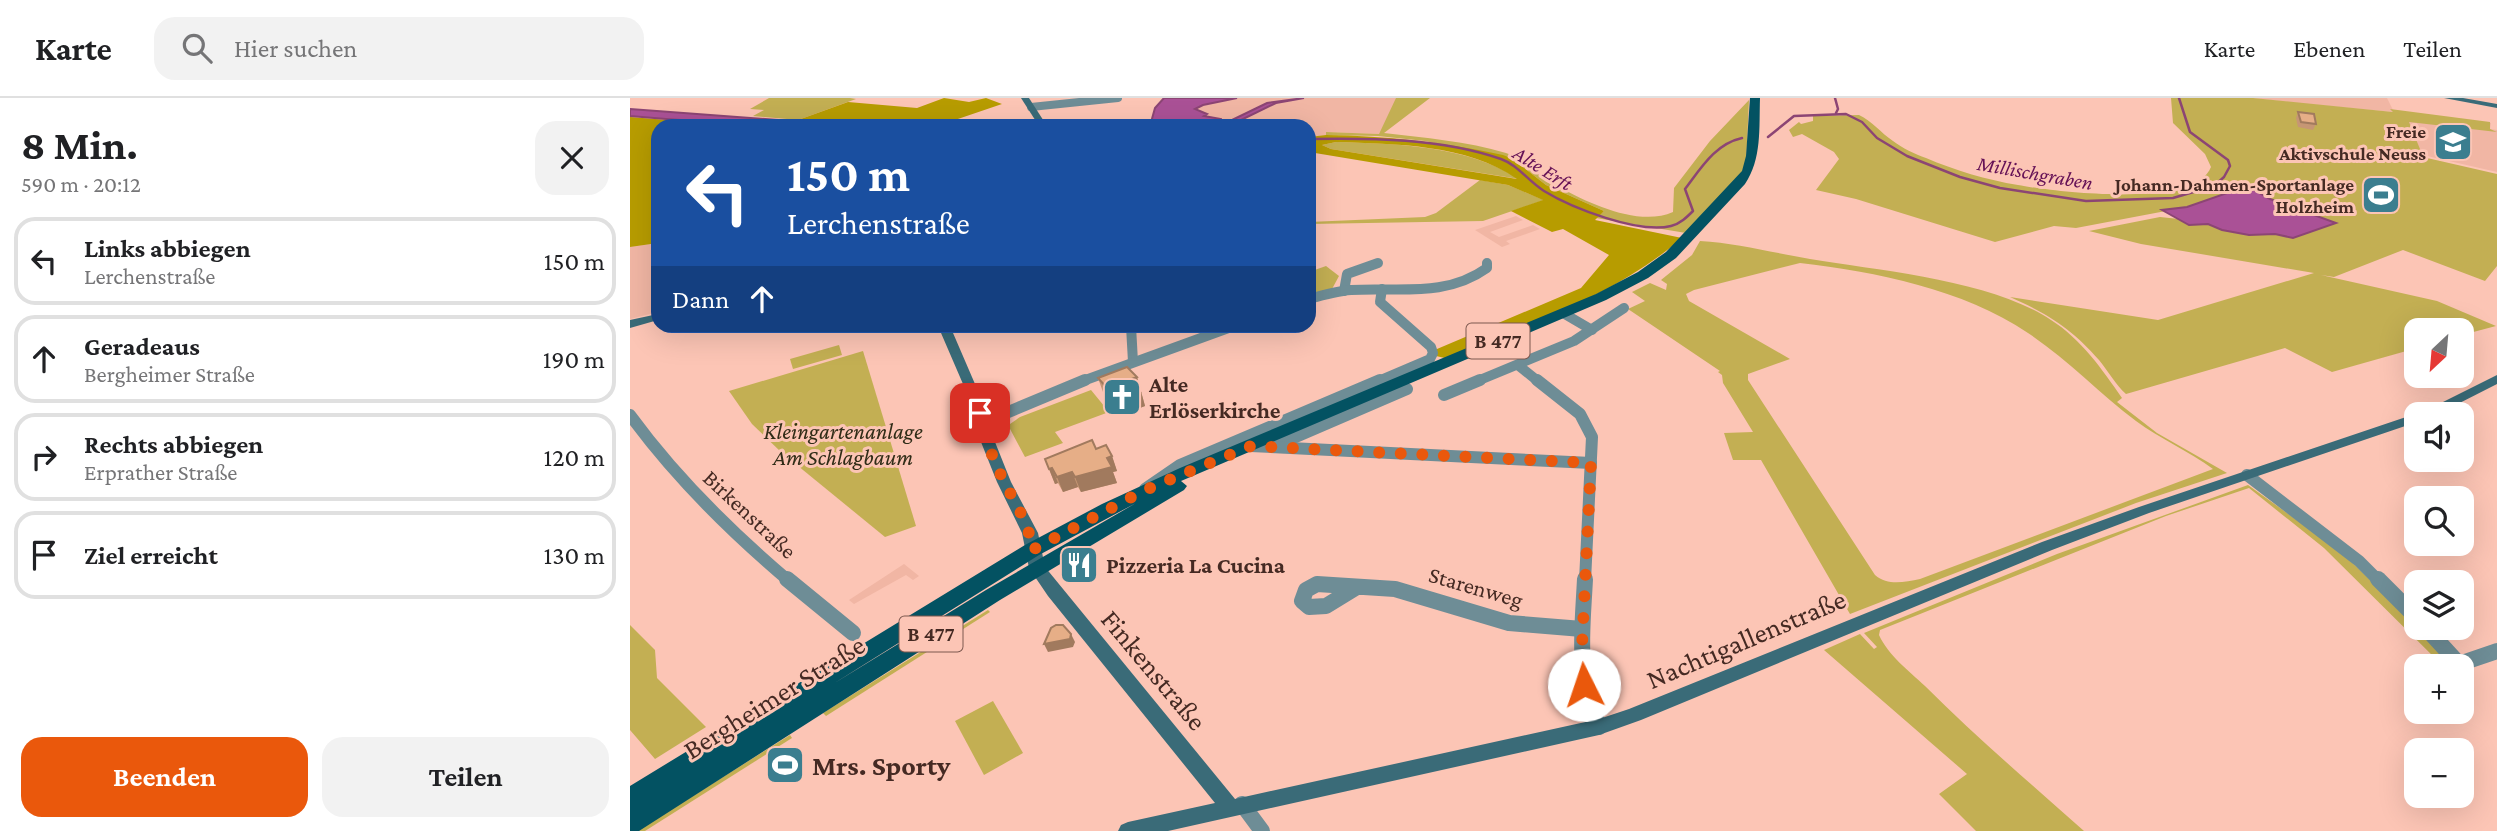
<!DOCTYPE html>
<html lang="de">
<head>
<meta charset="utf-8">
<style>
  :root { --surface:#fff; --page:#f2f2f2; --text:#202124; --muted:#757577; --line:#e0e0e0; --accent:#ea580c }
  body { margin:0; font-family:"Crimson Pro",serif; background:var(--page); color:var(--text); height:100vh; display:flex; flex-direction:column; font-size:26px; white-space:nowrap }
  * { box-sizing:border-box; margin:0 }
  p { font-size:23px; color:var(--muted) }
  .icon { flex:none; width:38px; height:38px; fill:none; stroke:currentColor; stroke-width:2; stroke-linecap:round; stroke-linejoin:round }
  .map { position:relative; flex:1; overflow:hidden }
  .sheet { display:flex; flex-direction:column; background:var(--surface); width:630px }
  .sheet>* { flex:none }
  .banner { position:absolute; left:21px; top:21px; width:665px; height:214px; border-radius:21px; box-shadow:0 7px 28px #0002; background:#1a4fa0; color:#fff; overflow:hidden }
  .needle { width:46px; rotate:206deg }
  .fabs { position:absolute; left:1774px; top:220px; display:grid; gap:14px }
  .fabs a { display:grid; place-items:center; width:70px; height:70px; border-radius:14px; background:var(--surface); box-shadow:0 7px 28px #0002; font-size:35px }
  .pin { position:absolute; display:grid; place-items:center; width:60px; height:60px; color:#fff; margin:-30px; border-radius:14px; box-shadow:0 4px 10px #0006 }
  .me { position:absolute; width:77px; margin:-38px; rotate:356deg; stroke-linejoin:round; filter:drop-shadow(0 0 5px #0008) }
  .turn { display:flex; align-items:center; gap:24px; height:147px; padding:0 21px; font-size:32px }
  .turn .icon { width:91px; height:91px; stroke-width:2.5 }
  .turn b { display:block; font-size:49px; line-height:60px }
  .then { display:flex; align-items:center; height:66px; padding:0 21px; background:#0003; gap:14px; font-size:26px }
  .round { display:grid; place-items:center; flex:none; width:74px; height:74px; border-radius:21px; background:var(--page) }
  .headline { display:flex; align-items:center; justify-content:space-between; height:119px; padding:0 21px }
  h1 { font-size:42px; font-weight:700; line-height:52px }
  .button { display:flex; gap:14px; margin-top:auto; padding:14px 21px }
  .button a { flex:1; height:80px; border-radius:21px; background:var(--accent); color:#fff; font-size:28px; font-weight:700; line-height:80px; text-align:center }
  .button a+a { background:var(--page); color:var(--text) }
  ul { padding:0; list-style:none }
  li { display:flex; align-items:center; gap:21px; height:88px; margin:0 14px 10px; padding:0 7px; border:4px solid var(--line); border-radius:21px }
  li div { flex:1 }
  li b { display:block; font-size:26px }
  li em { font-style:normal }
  header { display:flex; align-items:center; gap:42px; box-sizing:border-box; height:98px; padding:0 35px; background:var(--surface); border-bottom:2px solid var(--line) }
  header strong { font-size:33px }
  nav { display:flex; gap:38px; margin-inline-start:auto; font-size:24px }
  .search { width:490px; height:63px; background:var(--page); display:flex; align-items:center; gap:18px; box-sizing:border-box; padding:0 24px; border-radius:21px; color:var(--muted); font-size:26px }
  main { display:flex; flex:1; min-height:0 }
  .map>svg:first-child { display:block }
  .built { fill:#f1b6a4 }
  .green { fill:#c3af53; fill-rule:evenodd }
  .forest { fill:#b79c00; fill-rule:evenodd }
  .water { fill:#aa5196; stroke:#8c4574; stroke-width:2 }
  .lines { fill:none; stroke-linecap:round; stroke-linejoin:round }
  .stream { stroke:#8c4574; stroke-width:2.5 }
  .street-far3 { stroke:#6e8d96; stroke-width:8 }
  .street-far2 { stroke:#6e8d96; stroke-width:10 }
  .street-far1 { stroke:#6e8d96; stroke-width:12 }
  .street { stroke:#6e8d96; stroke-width:16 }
  .secondary { fill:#3a6b78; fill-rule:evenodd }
  .primary { fill:#035262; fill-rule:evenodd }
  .wall { fill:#c69674 }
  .shaded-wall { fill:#a17a5e }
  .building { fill:#e6ae87; stroke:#a17a5e; stroke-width:2 }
  .route { stroke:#ea580c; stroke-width:12; stroke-dasharray:0 21.6 }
  .labels { text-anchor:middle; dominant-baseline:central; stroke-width:6; stroke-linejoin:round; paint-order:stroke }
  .far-poi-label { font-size:19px; font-weight:bold; fill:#452a23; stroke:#fcc5b5; text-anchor:end }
  .far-water-label { font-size:21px; font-style:italic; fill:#651156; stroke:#fcc5b5 }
  .shield { fill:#fcc5b5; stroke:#7c584f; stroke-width:2 }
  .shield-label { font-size:21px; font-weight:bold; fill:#452a23 }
  .poi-label { font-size:23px; font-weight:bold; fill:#452a23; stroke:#fcc5b5; text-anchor:start }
  .park-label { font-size:23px; font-style:italic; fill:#302c17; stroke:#fcc5b5 }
  .street-label { font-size:23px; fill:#452a23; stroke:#fcc5b5 }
  .near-street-label { font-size:28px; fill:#452a23; stroke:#fcc5b5 }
  .near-poi-label { font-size:28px; font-weight:bold; fill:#452a23; stroke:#fcc5b5; text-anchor:start }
</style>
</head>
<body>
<header>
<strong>Karte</strong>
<div class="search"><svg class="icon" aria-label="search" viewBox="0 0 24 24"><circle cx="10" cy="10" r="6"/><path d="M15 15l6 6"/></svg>Hier suchen</div>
<nav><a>Karte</a><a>Ebenen</a><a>Teilen</a></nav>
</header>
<main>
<section class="sheet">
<div class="headline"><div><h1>8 Min.</h1><p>590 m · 20:12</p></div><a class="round"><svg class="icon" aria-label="close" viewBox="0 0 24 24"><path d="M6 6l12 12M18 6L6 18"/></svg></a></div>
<ul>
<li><svg class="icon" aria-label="left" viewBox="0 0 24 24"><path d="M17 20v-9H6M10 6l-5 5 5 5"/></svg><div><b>Links abbiegen</b><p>Lerchenstraße</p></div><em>150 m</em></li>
<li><svg class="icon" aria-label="ahead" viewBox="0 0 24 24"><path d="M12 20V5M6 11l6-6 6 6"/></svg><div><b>Geradeaus</b><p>Bergheimer Straße</p></div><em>190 m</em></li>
<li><svg class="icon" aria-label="right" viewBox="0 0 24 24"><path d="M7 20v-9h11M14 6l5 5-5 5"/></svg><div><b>Rechts abbiegen</b><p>Erprather Straße</p></div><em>120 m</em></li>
<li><svg class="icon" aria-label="arrive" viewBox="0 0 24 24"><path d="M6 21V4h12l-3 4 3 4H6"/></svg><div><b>Ziel erreicht</b></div><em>130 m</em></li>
</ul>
<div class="button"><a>Beenden</a><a>Teilen</a></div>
</section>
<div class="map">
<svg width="1867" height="733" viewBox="0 0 1867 733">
  <rect width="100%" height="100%" fill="#fcc5b5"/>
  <g class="built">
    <path d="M607,0H768L749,36L697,34L696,37L679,39V28H561L588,26L591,21L573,18L576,16L564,11L568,9Z"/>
    <path d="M1623,0H1757L1764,14L1666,5Z"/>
    <path d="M1766,14L1861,25L1860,31L1867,32V74L1784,55Z"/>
    <path d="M886,118L893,122L860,134L869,139L903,127L910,131L876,143L880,146L872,149L845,132Z"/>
    <path d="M28,145V214L0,221V149Z"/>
    <path d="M274,466L289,478L283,482L276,477L224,506L219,502Z"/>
  </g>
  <g class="green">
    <path d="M139,0H220L226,1L168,22L123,18L134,12L120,11Z"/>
    <path d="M766,0H800L754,35C794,40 837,43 876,55C896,62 912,79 931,90C960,106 1010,129 1043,114L1044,90L1080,43L1119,2L1116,66L1111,77L1056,135L966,120L974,113L916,87L883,61L795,43L748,38L696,37V34L749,36Z"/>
    <path d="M1541,0H1623L1763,14L1760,11L1860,24V31L1867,34L1779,24L1792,56L1784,54V57L1867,76V168L1855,183L1773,152L1704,179L1691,177L1807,203L1866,228L1832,237V233H1787V250L1702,274L1655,250L1496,296C1486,287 1478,273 1469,262C1441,230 1418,216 1380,199L1528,222L1684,175L1511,146L1459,133L1530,119L1549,121L1559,127L1578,126L1592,132L1619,137L1645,136L1663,140L1705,125L1640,101L1629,93L1582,100L1557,109L1446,130L1424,128L1365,144L1226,101L1186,92L1209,61L1204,54L1172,36L1163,39L1159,32L1169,24L1171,26L1183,23V18L1229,17C1242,23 1251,35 1263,43C1272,50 1285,56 1296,60C1324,72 1357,82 1388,87C1424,94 1565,111 1581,69L1575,56L1543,25Z"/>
    <path d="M706,44C766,46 837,47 889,81L701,51L692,47Z"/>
    <path d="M850,82L878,87L914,102L853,123L679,126V124L795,119L806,115Z"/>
    <path d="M1070,143C1107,145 1144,155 1180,161C1252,173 1361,182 1421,222C1451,241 1472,271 1492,300L1487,304L1527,335L1597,375L1506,405L1220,516L1131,362H1103L1094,335L1123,334L1093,285L1092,277L1088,274L1090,273L998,211L1015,203L1002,194L1020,185L1036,192L1037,186L1031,182L1062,157ZM1170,165C1246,174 1333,191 1398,235C1437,261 1469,295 1506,323C1530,341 1559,353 1583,371L1290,481C1274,484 1258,488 1245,477L1118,282V276L1160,261L1059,203L1056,196L1064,192Z"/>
    <path d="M696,168L709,178L702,191L679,197V174Z"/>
    <path d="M209,247L212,257L163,271L160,261Z"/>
    <path d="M233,253L286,428L255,439L151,354L122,326L99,293Z"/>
    <path d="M461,292L479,314L425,334L433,345L395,359L379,329L380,326L390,319Z"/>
    <path d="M1618,387L1710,453L1787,527V530H1790L1823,569H1814L1694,450L1619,390L1536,418L1250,532L1249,537C1258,557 1279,573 1295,588C1346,639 1400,685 1454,733H1346L1309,696L1337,676L1194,552L1230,536L1244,551L1247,549L1234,535L1427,456Z"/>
    <path d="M358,512L360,514L196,618L193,615Z"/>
    <path d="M0,527L25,552L27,580L76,629L25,661L0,632Z"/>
    <path d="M363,603L393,655L354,677L325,623Z"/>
    <path d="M160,637L162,640L15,733H7Z"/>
  </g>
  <g class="forest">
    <path d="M314,0L339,4L356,0L372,6L322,23L368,28L397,22L400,28H238L168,22L218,4L287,10Z"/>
    <path d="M0,19L113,28H28V145L0,149Z"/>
    <path d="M696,37C756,38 814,44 873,57L883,61L916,87L974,113L965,122L1052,140C985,198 899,226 819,261L806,258L807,251L951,190L979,157L933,131L922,134L881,113L913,102L878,87L679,54V39ZM706,44C765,46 837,46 887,81L701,51L692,47Z"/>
  </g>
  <g class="water">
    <path d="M534,0H607L573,7L565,11L577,16L574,18L591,21V24L600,23L637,5L674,0L646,5L605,25L520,28L525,10Z"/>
    <path d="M0,11L229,28C152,28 77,25 0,18Z"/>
    <path d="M1617,88L1640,101L1706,125L1663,140L1645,136L1619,137L1592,132L1578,126L1559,127L1532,112L1557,109Z"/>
  </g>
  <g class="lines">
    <g class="stream">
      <path d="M1205,0L1208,11L1206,15"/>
      <path d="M1138,39L1164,18L1216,16L1232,24L1247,40L1277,58L1330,79L1370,90L1456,103L1543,100L1584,88L1594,79L1600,68L1598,62L1560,34L1549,0"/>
      <path d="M679,41C742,40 810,40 871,61C888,67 898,83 914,93C942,110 1008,136 1041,128C1050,126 1057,119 1063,113L1055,91C1071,70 1085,46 1112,40"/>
    </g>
    <path class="street-far3" d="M401,9L488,0"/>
    <g class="street-far2">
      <path d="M714,193L717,176L748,165"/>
      <path d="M679,201C693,197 707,193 721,192C769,189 815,200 857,170V165"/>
      <path d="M933,215L962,232"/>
      <path d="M501,228L503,264"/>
      <path d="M888,267L909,284"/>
      <path d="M450,284L604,228"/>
      <path d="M746,284L800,261L803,255L801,249L750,204L752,191"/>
      <path d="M845,284L944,243L994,210"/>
    </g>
    <g class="street-far1">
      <path d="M907,282L950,316L962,339L955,483"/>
      <path d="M814,297L850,282"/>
      <path d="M0,317C46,380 100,433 159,483"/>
      <path d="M352,325L455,282"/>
      <path d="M647,347L777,291"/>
      <path d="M621,348L961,365"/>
      <path d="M1617,377L1729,463L1749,483"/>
      <path d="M515,391L550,367L750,282"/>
    </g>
    <g class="street">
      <path d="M157,481L223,535"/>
      <path d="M955,481C952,540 946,573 969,629"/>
      <path d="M1748,481L1787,520"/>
      <path d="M727,489L696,508L679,509L672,503L676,492L687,486L765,491L879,525L952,531"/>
      <path d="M1796,530L1829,566L1867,553"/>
      <path d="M612,706L632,733"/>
    </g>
    <g class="secondary">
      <path d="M391,0H399L417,28H409Z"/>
      <path d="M1814,0H1833L1867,6V10Z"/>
      <path d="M28,216V222L0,230V222Z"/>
      <path d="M308,228H320L345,286L361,334L381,384L408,435L415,469L605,701L969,621L999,611L1412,444L1509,409L1782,317L1789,316L1867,277V286L1806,317H1787V324L1519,415L1422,452L1011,622L969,637L538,733H488L491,727L498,724L585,705L418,498L399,470L392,435L367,384L347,334L333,286Z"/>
    </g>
    <path class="primary" d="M1120,0H1130C1129,30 1132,61 1115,86L1046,160L1018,180L976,202L551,383L557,388L554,392L370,502L9,733H0V688L395,447L472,406L550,370L966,196L1008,174L1036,154L1112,73L1116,58ZM506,405L356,492L203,586L409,457Z"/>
  </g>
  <g class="wall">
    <path d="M1668,14L1686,26L1683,32L1668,29L1666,20Z"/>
    <path d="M507,279L515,308L499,314L488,302L482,304L473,294L468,280Z"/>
    <path d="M466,351L482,358L487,373L483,374L487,385L451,394L448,389L433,394L428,385L425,386L415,361Z"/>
  </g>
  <g class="shaded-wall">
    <path d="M507,279L515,308L499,314L494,300L499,282Z"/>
    <path d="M483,287L488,302L482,304L477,290Z"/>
    <path d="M482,358L487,373L483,374L487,385L451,394L445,379Z"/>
    <path d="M422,370L428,385L425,386L419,371Z"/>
    <path d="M442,374L448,389L433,394L427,379Z"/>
    <path d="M441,536L445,544L443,549L418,554L414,546Z"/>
  </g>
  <g class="building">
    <path d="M1668,14L1684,16L1686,26L1671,24Z"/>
    <path d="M497,269L507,279L499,282L510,294L494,300L483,287L477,290L468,280Z"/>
    <path d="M462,342L466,351L476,347L482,358L477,360L482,369L445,379L442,374L427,379L422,370L419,371L415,361Z"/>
    <path d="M426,527H433L441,536L440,541L414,546L421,530Z"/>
  </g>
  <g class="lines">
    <path class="route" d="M350,315C355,340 364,365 376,387C387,409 400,427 402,452L515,392L621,348L961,365L952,548L954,587"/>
  </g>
  <defs>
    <g id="school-square" transform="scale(2.0125)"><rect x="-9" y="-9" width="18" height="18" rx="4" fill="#3b7e8f" stroke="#fcc5b5"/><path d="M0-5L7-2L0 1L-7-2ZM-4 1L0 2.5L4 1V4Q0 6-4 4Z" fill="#fff"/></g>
    <g id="stadium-square" transform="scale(2.0125)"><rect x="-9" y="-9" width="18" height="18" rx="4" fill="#3b7e8f" stroke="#fcc5b5"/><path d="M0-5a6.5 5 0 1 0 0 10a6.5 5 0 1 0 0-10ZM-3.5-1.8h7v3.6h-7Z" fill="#fff"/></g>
    <g id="church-square" transform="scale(2.0125)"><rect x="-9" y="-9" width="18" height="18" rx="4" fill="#3b7e8f" stroke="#fcc5b5"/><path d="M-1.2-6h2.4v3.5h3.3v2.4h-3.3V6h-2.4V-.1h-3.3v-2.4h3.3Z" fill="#fff"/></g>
    <g id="restaurant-square" transform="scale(2.0125)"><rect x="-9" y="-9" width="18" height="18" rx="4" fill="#3b7e8f" stroke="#fcc5b5"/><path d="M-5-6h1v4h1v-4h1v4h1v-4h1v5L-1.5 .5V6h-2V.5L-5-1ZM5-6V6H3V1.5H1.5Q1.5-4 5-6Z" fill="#fff"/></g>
  </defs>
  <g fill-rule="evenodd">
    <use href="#school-square" x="1823" y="44"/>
    <use href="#stadium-square" x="1751" y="97"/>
    <use href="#church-square" x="492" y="299"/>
    <use href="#restaurant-square" x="449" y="467"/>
    <use href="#stadium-square" x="155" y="667"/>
  </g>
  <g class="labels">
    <g class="far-poi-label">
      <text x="1796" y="33">Freie<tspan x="1796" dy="22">Aktivschule Neuss</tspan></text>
      <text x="1724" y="86">Johann-Dahmen-Sportanlage<tspan x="1724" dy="22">Holzheim</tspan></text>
    </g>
    <g class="far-water-label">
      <text transform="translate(913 70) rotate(32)">Alte Erft</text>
      <text transform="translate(1405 75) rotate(10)">Millischgraben</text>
    </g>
    <g class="shield">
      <rect x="836.5" y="225.5" width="63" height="35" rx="5"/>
      <rect x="269.5" y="518.5" width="63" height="35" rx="5"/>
    </g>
    <g class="shield-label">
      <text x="868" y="243">B 477</text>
      <text x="301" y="536">B 477</text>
    </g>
    <g class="poi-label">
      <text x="519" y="286">Alte<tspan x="519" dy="26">Erlöserkirche</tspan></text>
      <text x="476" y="467">Pizzeria La Cucina</text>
    </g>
    <g class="park-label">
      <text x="213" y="333">Kleingartenanlage<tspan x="213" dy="26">Am Schlagbaum</tspan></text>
    </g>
    <g class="street-label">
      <text transform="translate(120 416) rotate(43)">Birkenstraße</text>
      <text transform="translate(846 489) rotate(16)">Starenweg</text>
    </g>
    <g class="near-street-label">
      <text transform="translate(1116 541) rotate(-23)">Nachtigallenstraße</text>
      <text transform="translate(524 572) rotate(50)">Finkenstraße</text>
      <text transform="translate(144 599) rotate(-32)">Bergheimer Straße</text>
    </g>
    <g class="near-poi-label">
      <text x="182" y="667">Mrs. Sporty</text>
    </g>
  </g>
</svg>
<div class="fabs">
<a><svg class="needle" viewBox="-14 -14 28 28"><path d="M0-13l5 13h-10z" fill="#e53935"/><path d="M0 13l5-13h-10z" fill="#757577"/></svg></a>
<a><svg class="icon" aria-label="sound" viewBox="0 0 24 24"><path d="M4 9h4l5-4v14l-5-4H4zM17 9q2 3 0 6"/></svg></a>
<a><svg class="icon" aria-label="search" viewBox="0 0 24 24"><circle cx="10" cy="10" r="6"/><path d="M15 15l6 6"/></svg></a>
<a><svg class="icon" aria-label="layers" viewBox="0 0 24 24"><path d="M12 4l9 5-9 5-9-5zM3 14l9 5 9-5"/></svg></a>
<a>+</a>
<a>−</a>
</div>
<div class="pin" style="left:350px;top:315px;background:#d93025"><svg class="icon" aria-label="arrive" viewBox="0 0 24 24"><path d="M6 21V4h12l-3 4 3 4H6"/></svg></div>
<svg class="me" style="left:954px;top:587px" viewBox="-20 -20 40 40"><circle r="19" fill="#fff"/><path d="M0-13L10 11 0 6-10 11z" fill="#ea580c"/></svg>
<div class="banner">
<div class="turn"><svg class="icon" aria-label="left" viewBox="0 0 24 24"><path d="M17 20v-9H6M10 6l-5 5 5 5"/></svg><div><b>150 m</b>Lerchenstraße</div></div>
<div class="then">Dann<svg class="icon" aria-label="ahead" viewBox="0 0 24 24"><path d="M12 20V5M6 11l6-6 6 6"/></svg></div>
</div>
</div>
</main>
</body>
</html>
